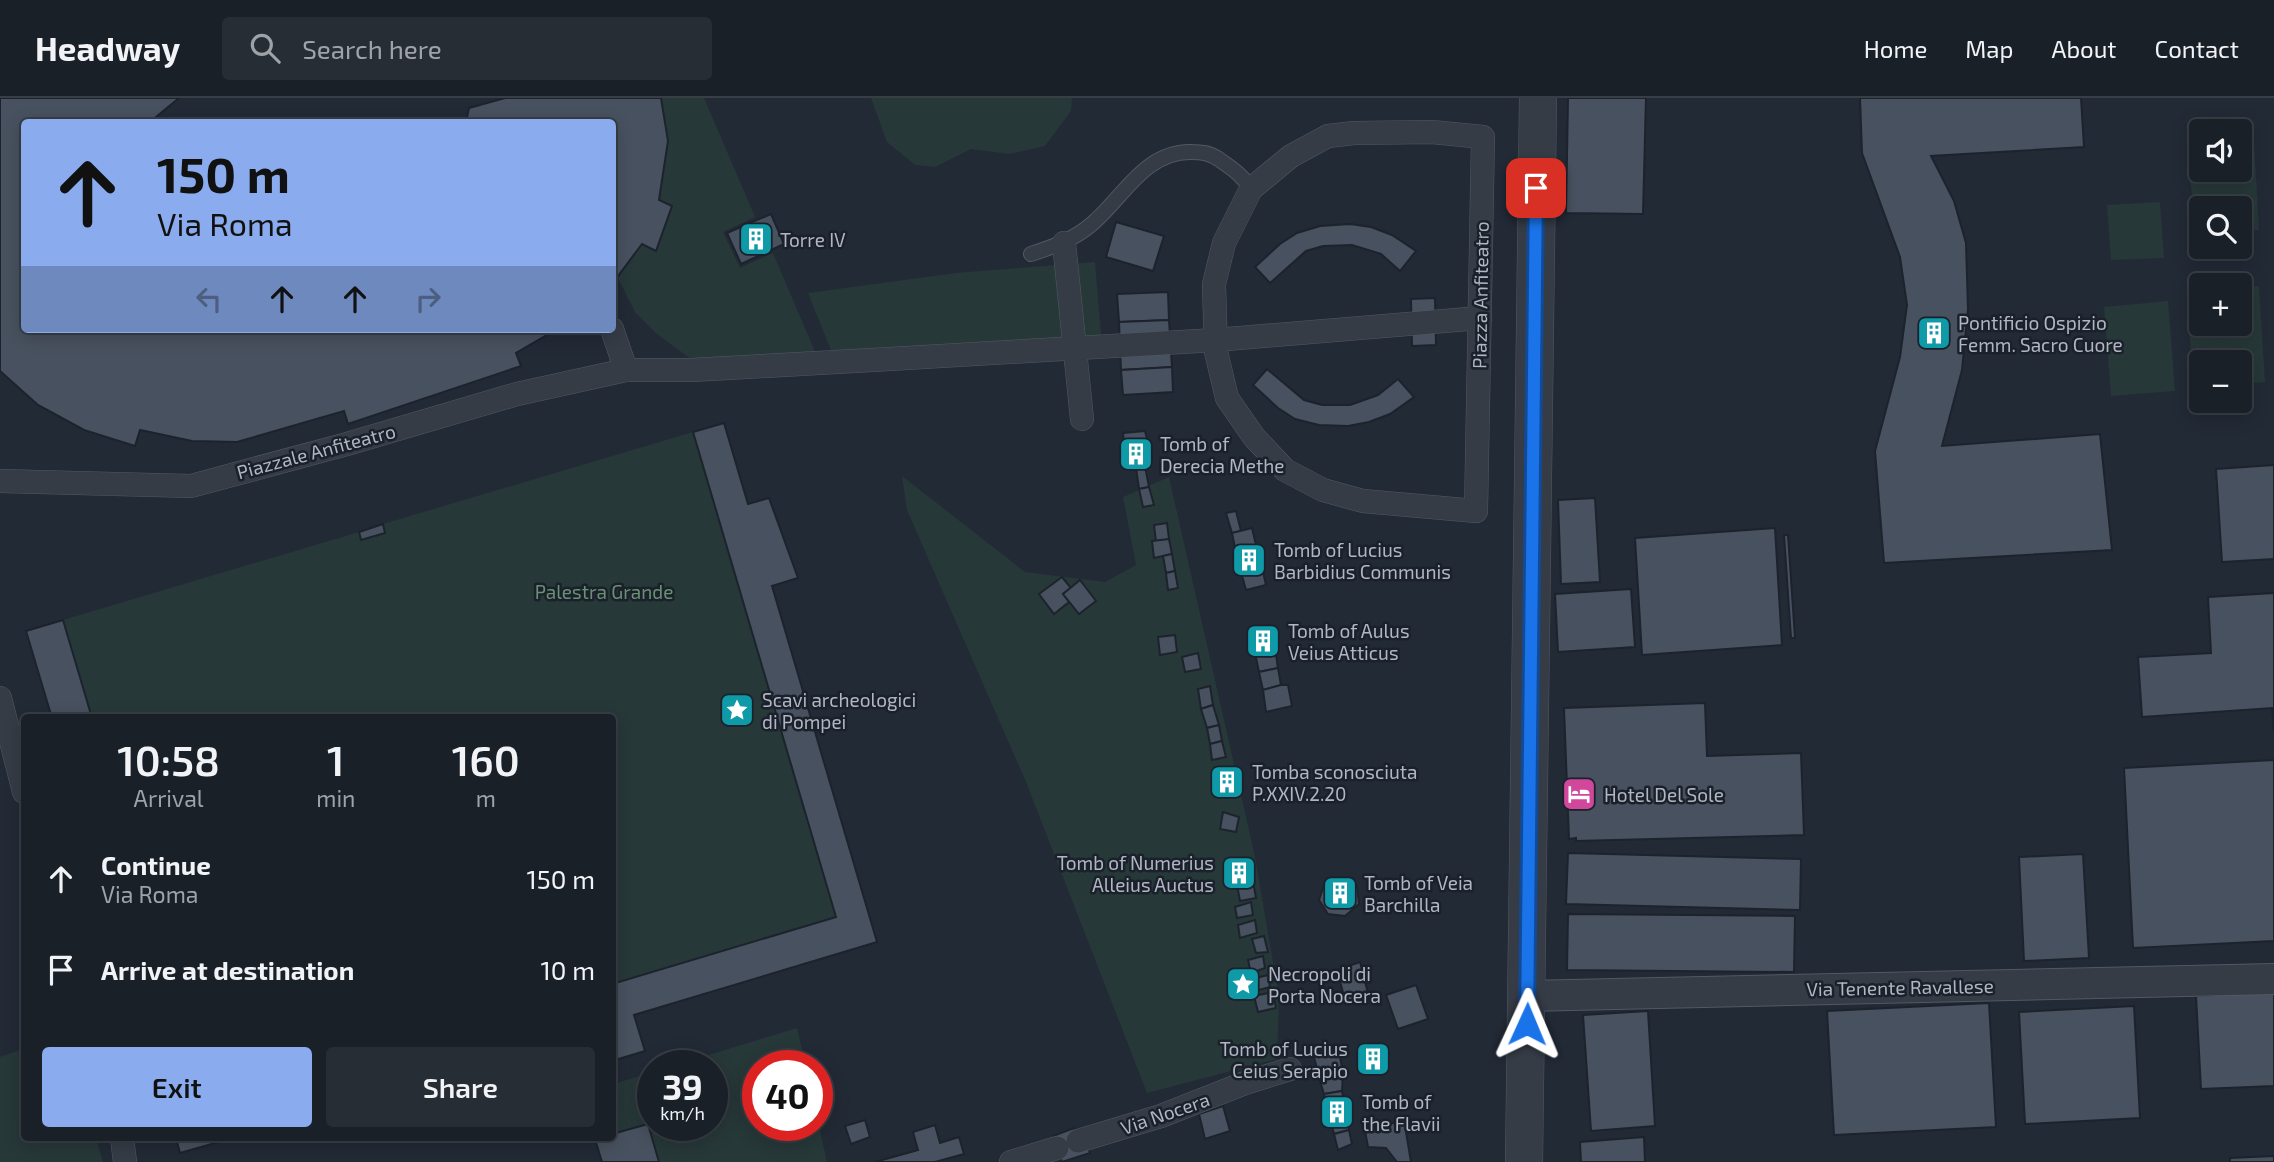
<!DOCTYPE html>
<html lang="en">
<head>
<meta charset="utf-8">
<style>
  :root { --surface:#1a2028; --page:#272d34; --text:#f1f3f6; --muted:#9fa3a8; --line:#383e45; --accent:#8aacee }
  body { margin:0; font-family:"Exo 2",sans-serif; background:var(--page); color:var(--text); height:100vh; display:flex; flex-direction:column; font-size:26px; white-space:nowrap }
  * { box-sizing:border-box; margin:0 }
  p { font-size:23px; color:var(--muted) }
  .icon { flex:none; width:38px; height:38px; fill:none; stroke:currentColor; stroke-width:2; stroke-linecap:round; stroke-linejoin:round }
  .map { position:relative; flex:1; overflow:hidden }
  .side { position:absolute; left:21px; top:616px; width:595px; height:427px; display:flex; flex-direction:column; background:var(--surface); border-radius:7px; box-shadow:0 4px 18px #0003,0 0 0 2px var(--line) }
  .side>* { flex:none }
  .hud { position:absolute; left:21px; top:21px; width:595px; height:214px; border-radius:7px; box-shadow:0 4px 18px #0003,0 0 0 2px var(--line); background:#8aacee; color:#111; overflow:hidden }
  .tools { position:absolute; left:2189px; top:21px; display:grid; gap:14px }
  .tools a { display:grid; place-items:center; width:63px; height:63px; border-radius:7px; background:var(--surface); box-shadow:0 4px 18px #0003,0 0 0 2px var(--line); font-size:35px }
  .speed { position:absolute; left:637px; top:952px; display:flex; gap:14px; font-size:35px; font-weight:700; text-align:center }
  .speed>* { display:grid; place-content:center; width:91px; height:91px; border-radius:50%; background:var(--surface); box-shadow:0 4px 18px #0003,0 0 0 2px var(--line); line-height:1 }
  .speed small { font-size:18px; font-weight:400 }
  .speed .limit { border:10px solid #d22; background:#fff; color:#111 }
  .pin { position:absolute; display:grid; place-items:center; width:60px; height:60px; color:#fff; margin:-30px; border-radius:14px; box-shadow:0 4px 10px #0006 }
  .me { position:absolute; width:77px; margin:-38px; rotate:1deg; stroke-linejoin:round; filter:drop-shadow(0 0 5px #0008) }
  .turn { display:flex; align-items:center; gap:24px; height:147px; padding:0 21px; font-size:32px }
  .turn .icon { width:91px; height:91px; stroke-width:2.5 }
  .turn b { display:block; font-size:49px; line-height:60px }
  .lanes { display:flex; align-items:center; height:66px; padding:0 21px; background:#0003; justify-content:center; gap:35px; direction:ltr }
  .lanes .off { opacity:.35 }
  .eta { display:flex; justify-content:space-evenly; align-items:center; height:119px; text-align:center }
  .eta b { font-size:42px; font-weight:600; line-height:49px }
  .action { display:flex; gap:14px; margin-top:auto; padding:14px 21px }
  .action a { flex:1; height:80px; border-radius:7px; background:var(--accent); color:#111; font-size:28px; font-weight:600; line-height:80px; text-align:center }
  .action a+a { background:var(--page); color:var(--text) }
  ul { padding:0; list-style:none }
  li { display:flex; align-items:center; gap:21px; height:91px; padding:0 21px }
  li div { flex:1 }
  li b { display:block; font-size:26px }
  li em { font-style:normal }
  header { display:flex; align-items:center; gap:42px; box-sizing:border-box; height:98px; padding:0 35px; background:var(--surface); border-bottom:2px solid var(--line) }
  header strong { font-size:33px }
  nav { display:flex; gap:38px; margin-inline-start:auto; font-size:24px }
  .search { width:490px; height:63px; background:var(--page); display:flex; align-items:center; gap:18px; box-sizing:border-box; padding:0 24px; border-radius:7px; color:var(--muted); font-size:26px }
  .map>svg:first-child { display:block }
  .green { fill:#273839 }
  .building { fill:#48515f; stroke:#1d232d; stroke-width:2 }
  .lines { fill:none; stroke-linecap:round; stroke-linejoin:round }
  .service-casing { stroke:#535964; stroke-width:16 }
  .pedestrian-casing { stroke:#535964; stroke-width:24 }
  .minor-casing { stroke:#535964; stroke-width:32 }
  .tertiary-casing { stroke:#535964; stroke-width:38 }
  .service { stroke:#353c46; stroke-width:14 }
  .pedestrian { stroke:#353c46; stroke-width:23 }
  .minor { stroke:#353c46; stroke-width:30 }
  .tertiary { stroke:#353c46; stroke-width:37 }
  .route-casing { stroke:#114b97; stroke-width:18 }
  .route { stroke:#1a73e8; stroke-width:12 }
  .labels { text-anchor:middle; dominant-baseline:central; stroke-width:5; stroke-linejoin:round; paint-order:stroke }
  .poi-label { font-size:19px; fill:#b0b6c3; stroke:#1b212b; text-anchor:start }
  .street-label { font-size:19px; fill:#b0b6c3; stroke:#1b212b }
  .park-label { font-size:19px; fill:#699174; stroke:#1b212b }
</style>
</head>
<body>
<header>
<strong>Headway</strong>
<div class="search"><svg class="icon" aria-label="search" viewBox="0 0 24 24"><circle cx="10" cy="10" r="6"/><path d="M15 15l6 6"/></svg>Search here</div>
<nav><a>Home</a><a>Map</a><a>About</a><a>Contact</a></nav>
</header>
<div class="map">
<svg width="2274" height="1064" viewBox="0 0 2274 1064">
  <rect width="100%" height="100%" fill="#222a36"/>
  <g class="green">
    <path d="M661,0H704L755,119L723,134L740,170L773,155L816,256L695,264L657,236L635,214L618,180L642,146L656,153L672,108L659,102L668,43Z"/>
    <path d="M871,0H1072L1071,13L1045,48L1009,56L971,51L935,69L915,67L887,44Z"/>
    <path d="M2254,42L2259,132L2240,134V110H2202L2201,138L2196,139L2187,47L2201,46L2202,72H2240V43Z"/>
    <path d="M2160,104L2164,160L2111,162L2107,107Z"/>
    <path d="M1095,164L1101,237L832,255L808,195L956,175Z"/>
    <path d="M2259,188L2265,284L2240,286V264H2202L2201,288L2193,289L2187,193L2201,192L2202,226H2240V190Z"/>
    <path d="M2168,203L2175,293L2111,298L2104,209Z"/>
    <path d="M693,334L836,819L613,886L612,620L92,619L63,522L359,434L362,442L385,435L383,426Z"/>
    <path d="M902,378L1025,474L1105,484L1136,467L1123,399L1169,379L1255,759L1279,899L1277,961L1147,995L1026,684L907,412Z"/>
    <path d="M797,930L806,968H758V1027H817V1020L827,1064H659L613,1036V986L653,974V1027H712V968H673Z"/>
    <path d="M24,951V1040H96L103,1064H0V959Z"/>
  </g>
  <g class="building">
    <path d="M0,0H179L150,24H24V231H557L516,255L521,268L348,326L344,313L237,344L192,343L140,332L135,348L84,332L38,307L0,273Z"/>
    <path d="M505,0H661L668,43L659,102L672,108L656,153L642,146L612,186V24H466L469,10Z"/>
    <path d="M1568,0H1646L1643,116L1566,115Z"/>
    <path d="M1860,0H2081L2084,49L1931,58L1954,103L1966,145L1968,211L1962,272L1942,348L2100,336L2112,452L1884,465L1875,353L1900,259L1907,207L1900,159L1862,55Z"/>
    <path d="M771,116L784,146L741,166L727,135Z"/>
    <path d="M1116,124L1164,138L1153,173L1106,159Z"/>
    <path d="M1350,126L1371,129L1392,137L1416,153L1400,173L1381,156L1352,147L1323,148L1306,153L1270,185L1255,169L1280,146L1297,135L1320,128Z"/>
    <path d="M1168,194L1169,222L1119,224L1117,196Z"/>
    <path d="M1435,200L1436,247L1412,248L1411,201Z"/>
    <path d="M1169,222L1172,269L1121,272L1119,224Z"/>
    <path d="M1172,269L1173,294L1123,297L1121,272Z"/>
    <path d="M1267,271L1304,302L1322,307H1350L1378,297L1398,281L1414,299L1390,316L1369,324L1348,328L1319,327L1295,321L1278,310L1253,287Z"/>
    <path d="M724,325L748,406L769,400L798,480L772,488L877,844L634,917L645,953L612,963V886L836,819L693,334Z"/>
    <path d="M1145,333L1147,341L1124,344L1123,335Z"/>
    <path d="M1147,341L1145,368L1130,371L1124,344Z"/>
    <path d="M2274,367V461L2222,464L2216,371Z"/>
    <path d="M1145,368L1149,389L1139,391L1136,370Z"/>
    <path d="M1149,389L1154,407L1143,409L1139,391Z"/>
    <path d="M1595,400L1600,484L1561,486L1558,402Z"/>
    <path d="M1236,413L1241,433L1232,435L1226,415Z"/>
    <path d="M1167,425L1169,441L1156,444L1154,427Z"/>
    <path d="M383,426L385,435L361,442L359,434Z"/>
    <path d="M1252,430L1257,451L1236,455L1232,435Z"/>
    <path d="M1775,430L1782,547L1642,557L1635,440Z"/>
    <path d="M1784,437H1788L1795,540H1791Z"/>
    <path d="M1169,441L1172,456L1154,460L1152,443Z"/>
    <path d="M1257,451L1262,469L1241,474L1236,455Z"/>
    <path d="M1172,456L1175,473L1166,475L1163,458Z"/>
    <path d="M1262,469L1266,487L1246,492L1241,474Z"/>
    <path d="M1175,473L1178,490L1168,492L1166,475Z"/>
    <path d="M1062,479L1071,490L1063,496L1069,504L1054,516L1039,496Z"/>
    <path d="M1080,482L1096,503L1079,516L1063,496Z"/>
    <path d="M1631,491L1635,549L1558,554L1555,496Z"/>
    <path d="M2274,495V633L2272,610L2142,619L2138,559L2211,555L2208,499Z"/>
    <path d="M63,522L92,620H52L26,533Z"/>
    <path d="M1271,531L1275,550L1255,555L1251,535Z"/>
    <path d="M1175,537L1177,554L1160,557L1158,539Z"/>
    <path d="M1275,550L1278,570L1259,574L1255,555Z"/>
    <path d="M1198,555L1201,571L1185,574L1182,559Z"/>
    <path d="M1278,570L1281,587L1263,592L1259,574Z"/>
    <path d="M1281,587H1288L1292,608L1266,614L1263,592Z"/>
    <path d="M1210,588L1213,607L1201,611L1198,591Z"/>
    <path d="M1705,605L1707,658L1801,655L1804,737L1576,743V740L1569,741L1564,610Z"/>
    <path d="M1213,607L1219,627L1207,630L1201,611Z"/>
    <path d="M1219,627L1222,643L1210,646L1207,630Z"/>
    <path d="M1222,643L1226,659L1212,662L1210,646Z"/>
    <path d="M2274,662V843L2133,850L2124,670Z"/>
    <path d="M1236,672L1237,693L1218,696L1216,675Z"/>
    <path d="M1223,714L1239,719L1236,734L1220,731Z"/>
    <path d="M1568,755L1801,761L1800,812L1566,806Z"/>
    <path d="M2083,756L2089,860L2024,863L2019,759Z"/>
    <path d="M1249,762L1253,783L1228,788L1224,768Z"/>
    <path d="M1344,781L1357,788L1359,806L1345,818L1328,816L1319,802L1325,784Z"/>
    <path d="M1253,783L1256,800L1240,803L1237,787Z"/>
    <path d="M1251,804L1253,817L1237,820L1235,809Z"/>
    <path d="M1568,816L1795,818L1794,874L1567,872Z"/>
    <path d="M1255,822L1257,835L1240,840L1238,827Z"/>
    <path d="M1264,838L1268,854L1256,855L1252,841Z"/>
    <path d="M1263,858L1265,870L1251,875L1248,862Z"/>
    <path d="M1360,864L1369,899L1346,906L1337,872Z"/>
    <path d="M1268,877L1270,889L1255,893L1252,881Z"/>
    <path d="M1416,887L1428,921L1398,931L1386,897Z"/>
    <path d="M1273,894L1276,910L1258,914L1254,898Z"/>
    <path d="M2274,894V988L2201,991L2196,898Z"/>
    <path d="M1989,905L1996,1029L1834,1037L1827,913Z"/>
    <path d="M2134,908L2140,1020L2025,1026L2019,914Z"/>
    <path d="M1648,913L1655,1028L1591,1033L1583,917Z"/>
    <path d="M1338,948L1343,975L1320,983L1313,955Z"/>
    <path d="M1380,948L1385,968L1365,973L1360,954Z"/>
    <path d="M1343,975L1342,993L1324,996L1320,983Z"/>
    <path d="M1342,993L1349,1032L1334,1036L1324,996Z"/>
    <path d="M1223,1008L1230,1033L1205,1041L1199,1016Z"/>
    <path d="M865,1022L870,1039L851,1046L845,1028Z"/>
    <path d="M1404,1022L1411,1064H1397L1386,1050L1368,1049L1365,1033Z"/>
    <path d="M648,1026L659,1064H602L595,1041L612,1040V1036Z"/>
    <path d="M935,1027L940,1045L959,1039L964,1056L935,1064H875L918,1052L913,1034Z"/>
    <path d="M1074,1030L1080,1049L1087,1047L1090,1055L1062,1064L1053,1038Z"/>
    <path d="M1349,1032L1352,1046L1338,1052L1334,1036Z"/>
    <path d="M1644,1039L1645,1064H1581L1580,1044Z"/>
    <path d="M176,1040H233L180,1055Z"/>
    <path d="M2274,1058V1064H2230V1060Z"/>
  </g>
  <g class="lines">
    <g class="service-casing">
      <path id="service" d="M1031,156C1055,148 1075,141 1093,125C1124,98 1145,54 1190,54C1203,54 1210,55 1220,62C1233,71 1243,78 1251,91"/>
    </g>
    <g class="pedestrian-casing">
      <g id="pedestrian">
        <path d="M1432,34L1483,39L1476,413L1363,403L1323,392L1285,372L1254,339L1227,300L1216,254L1214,186L1224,145L1251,91L1291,58L1328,38L1354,35Z"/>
        <path d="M1064,145L1082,321"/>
        <path d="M612,231L626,272"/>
        <path d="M0,383L191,388L347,346L517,296L626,272H692L890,261L1215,242L1480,220"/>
        <path d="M0,600L24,694"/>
        <path d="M122,1040L125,1064"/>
        <path d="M1078,1043L1161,1018L1245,985L1290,971"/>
        <path d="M1011,1064L1057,1050"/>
      </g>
    </g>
    <g class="minor-casing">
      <path id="minor" d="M1527,898L2274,881"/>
    </g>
    <g class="tertiary-casing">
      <path id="tertiary" d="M1524,1064L1538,0"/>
    </g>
    <use href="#service" class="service"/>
    <use href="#pedestrian" class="pedestrian"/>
    <use href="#minor" class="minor"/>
    <use href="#tertiary" class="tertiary"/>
  </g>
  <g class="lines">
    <g class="route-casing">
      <path id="route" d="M1527,926L1536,90"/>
    </g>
    <use href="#route" class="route"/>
  </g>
  <defs>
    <g id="building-square" transform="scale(1.75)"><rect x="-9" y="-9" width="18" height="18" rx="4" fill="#0f9aa8" stroke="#1b212b"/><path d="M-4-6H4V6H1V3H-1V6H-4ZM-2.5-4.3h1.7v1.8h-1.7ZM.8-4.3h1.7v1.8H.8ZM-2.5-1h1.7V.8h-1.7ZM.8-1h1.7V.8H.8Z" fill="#fff"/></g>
    <g id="sight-square" transform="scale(1.75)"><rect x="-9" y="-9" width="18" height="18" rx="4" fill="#0f9aa8" stroke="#1b212b"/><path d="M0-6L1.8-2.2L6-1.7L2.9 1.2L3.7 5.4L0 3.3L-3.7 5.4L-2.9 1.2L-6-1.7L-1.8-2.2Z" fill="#fff"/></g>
    <g id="hotel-square" transform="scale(1.75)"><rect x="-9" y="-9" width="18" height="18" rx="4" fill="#d1479c" stroke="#1b212b"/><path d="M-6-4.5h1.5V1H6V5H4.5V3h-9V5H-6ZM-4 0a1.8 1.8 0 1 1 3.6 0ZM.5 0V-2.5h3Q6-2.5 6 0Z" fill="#fff"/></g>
  </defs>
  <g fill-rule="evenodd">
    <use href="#building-square" x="756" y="141"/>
    <use href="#building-square" x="1934" y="235"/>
    <use href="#building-square" x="1136" y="356"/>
    <use href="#building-square" x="1249" y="462"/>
    <use href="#building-square" x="1263" y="543"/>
    <use href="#sight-square" x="737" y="612"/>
    <use href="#building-square" x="1227" y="684"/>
    <use href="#hotel-square" x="1579" y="696"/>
    <use href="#building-square" x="1239" y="775"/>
    <use href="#building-square" x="1340" y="795"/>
    <use href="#sight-square" x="1243" y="886"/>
    <use href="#building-square" x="1373" y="961"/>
    <use href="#building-square" x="1337" y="1014"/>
  </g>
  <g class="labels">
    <g class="poi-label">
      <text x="780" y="141">Torre IV</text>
      <text x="1958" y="224">Pontificio Ospizio<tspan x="1958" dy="22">Femm. Sacro Cuore</tspan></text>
      <text x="1160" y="345">Tomb of<tspan x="1160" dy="22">Derecia Methe</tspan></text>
      <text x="1274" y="451">Tomb of Lucius<tspan x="1274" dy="22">Barbidius Communis</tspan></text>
      <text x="1288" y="532">Tomb of Aulus<tspan x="1288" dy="22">Veius Atticus</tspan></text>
      <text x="762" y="601">Scavi archeologici<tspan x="762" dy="22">di Pompei</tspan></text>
      <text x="1252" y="673">Tomba sconosciuta<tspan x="1252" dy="22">P.XXIV.2.20</tspan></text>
      <text x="1604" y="696">Hotel Del Sole</text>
      <text x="1214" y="764" text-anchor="end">Tomb of Numerius<tspan x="1214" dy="22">Alleius Auctus</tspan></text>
      <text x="1364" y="784">Tomb of Veia<tspan x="1364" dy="22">Barchilla</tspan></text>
      <text x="1268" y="875">Necropoli di<tspan x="1268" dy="22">Porta Nocera</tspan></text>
      <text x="1348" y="950" text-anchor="end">Tomb of Lucius<tspan x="1348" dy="22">Ceius Serapio</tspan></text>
      <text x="1362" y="1003">Tomb of<tspan x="1362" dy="22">the Flavii</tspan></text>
    </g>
    <g class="street-label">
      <text transform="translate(1480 197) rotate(-89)">Piazza Anfiteatro</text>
      <text transform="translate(316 353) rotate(-15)">Piazzale Anfiteatro</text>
      <text transform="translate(1900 889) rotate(-1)">Via Tenente Ravallese</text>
      <text transform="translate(1165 1015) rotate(-19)">Via Nocera</text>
    </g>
    <g class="park-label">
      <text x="604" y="493">Palestra Grande</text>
    </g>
  </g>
</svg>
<div class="tools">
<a><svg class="icon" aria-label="sound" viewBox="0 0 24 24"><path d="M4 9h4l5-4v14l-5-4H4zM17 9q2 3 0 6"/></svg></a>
<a><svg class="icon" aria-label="search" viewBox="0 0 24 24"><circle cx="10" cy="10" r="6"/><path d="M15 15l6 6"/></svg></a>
<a>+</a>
<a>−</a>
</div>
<div class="speed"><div>39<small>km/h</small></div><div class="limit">40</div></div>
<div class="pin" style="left:1536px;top:90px;background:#d93025"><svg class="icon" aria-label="arrive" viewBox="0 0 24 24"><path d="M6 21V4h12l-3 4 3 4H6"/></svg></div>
<svg class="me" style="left:1527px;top:926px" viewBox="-20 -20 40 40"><path d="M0-17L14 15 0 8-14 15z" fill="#1a73e8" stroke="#fff" stroke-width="4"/></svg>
<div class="hud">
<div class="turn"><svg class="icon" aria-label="ahead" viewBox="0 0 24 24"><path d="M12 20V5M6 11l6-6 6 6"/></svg><div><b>150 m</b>Via Roma</div></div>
<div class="lanes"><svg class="icon off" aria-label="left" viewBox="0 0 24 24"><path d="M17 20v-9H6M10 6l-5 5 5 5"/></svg><svg class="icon" aria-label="ahead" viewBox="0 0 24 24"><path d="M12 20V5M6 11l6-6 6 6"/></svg><svg class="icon" aria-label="ahead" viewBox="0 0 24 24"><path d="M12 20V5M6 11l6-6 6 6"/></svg><svg class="icon off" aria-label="right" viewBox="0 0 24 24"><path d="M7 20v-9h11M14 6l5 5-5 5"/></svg></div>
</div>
<section class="side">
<div class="eta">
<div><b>10:58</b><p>Arrival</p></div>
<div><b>1</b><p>min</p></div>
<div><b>160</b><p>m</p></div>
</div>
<ul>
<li><svg class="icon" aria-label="ahead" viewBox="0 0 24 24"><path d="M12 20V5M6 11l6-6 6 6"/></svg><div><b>Continue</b><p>Via Roma</p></div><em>150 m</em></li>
<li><svg class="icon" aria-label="arrive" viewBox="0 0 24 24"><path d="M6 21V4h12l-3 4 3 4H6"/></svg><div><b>Arrive at destination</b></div><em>10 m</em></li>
</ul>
<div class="action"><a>Exit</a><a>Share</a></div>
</section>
</div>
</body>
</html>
